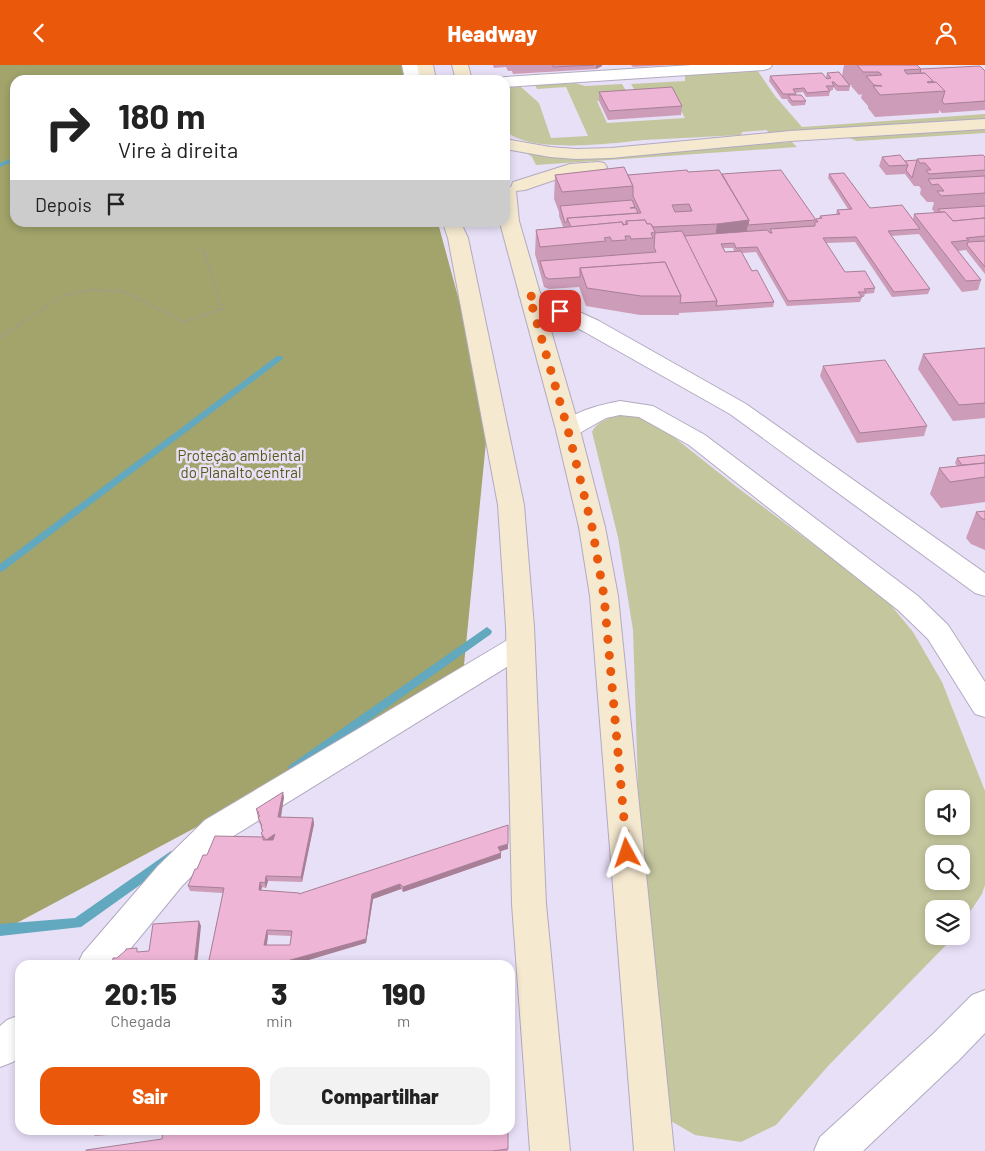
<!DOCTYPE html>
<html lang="pt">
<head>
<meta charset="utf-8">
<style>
  :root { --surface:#fff; --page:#f2f2f2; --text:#222; --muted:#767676; --accent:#ea580c }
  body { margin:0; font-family:Barlow,sans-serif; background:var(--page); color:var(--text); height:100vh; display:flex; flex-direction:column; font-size:19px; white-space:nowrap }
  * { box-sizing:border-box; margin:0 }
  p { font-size:16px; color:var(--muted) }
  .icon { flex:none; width:28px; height:28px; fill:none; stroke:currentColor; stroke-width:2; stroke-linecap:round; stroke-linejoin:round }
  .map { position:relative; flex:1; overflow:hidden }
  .sheet { position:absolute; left:15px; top:895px; width:500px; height:175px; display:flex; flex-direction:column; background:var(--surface); border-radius:15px; box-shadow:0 2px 8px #0003 }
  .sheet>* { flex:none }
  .top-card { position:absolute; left:10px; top:10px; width:500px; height:152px; border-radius:15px; box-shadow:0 2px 8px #0003; background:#fff; color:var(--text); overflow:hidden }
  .buttons { position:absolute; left:925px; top:725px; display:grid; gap:10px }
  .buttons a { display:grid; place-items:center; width:45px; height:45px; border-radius:10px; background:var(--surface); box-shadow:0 2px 8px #0003; font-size:25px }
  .pin { position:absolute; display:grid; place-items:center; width:42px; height:42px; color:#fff; margin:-21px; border-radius:10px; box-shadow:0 2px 8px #0006 }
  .me { position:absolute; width:55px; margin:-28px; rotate:355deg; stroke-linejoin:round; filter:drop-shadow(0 0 4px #0008) }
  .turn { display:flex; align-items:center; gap:18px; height:105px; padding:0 25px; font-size:22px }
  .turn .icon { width:65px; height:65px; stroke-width:2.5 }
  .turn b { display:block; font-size:35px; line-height:42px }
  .then { display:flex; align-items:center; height:48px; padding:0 25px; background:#0003; gap:10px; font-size:19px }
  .eta { display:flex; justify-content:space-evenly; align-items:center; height:85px; text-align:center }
  .eta b { font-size:30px; font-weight:800; line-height:35px }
  .action { display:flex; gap:10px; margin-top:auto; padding:10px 25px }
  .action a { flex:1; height:58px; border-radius:15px; background:var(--accent); color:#fff; font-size:20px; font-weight:800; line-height:58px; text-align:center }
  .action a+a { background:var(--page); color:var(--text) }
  header { display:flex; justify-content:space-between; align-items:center; height:65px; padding:0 25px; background:var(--accent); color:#fff; font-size:22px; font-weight:800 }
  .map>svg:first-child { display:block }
  .green { fill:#c4c69e; fill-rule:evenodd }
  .forest { fill:#a2a46b }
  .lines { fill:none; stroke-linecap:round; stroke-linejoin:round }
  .stream { fill:#62a8be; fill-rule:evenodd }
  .street-casing { stroke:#b2aac0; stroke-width:2 }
  .secondary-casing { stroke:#b2aac0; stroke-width:2 }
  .path-far1 { stroke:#9b95a7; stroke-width:2; stroke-dasharray:0.5 2.5; stroke-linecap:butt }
  .path { stroke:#9b95a7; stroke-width:2.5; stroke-dasharray:1 3; stroke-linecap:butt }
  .street { fill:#fff; fill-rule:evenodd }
  .secondary { fill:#f5e9d0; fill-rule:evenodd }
  .wall { fill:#cd9cb8; fill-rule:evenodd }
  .shaded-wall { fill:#a77f96 }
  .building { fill:#eeb5d6; stroke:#a77f96; fill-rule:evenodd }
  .route { stroke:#ea580c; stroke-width:9; stroke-dasharray:0 16.2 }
  .labels { text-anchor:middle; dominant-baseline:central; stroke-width:5; stroke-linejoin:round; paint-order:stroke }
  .park-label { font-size:15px; fill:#595917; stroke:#e8e0f7 }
</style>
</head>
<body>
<header><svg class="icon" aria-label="back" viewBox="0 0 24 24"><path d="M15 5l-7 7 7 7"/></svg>Headway<svg class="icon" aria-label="person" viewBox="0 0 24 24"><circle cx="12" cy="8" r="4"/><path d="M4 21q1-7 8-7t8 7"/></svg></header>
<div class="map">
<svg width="985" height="1086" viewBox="0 0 985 1086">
  <rect width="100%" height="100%" fill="#e8e0f7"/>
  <g class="green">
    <path d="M757,5L775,31L802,62L985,49V54L771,69L766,65L742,67L741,70C709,72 676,73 644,75C613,78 527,90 505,65V22L520,21L539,38L551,73L588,71L566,22L537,24L535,20L575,18L585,21L622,19L631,34L597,36L607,58L685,53L673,31L639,33L631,19L685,16V10Z"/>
    <path d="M985,62V68L857,76L849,73V71Z"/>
    <path d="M792,77L797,82L536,100L532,92L524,86L619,89Z"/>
    <path d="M629,349L655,357L738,423L885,533L913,567L942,617L985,726V820L982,829L961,860V844H934V871H953L950,876L829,1000L776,1060L741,1077L695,1070L671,1056L642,845L633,565L618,472L592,367C599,353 614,352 629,349ZM934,734H961V761H934ZM934,789H961V816H934Z"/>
  </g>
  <path class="forest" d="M0,0H410L413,15H15V158H438L467,265L487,367L462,620L0,867Z"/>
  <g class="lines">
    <g class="stream">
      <path d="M15,92V96L0,102V98Z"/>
      <path d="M277,291H280L284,293L3,506L0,507V499Z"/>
      <path d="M487,562L492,566L491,569L298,706L294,708L290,706L288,703L290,700Z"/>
      <path d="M171,786L175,787L177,791L175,795L81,862L0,871V859L75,853Z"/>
    </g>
    <g class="street-casing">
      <g id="street">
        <path d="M402,0H418L421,15H405Z"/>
        <path d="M692,0H772L770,3L764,5L505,22V15H498L505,12Z"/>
        <path d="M529,224L599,256L746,339L985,508V531L975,528L730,349L583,266L522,234L519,230L522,226Z"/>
        <path d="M620,336L653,341L705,370L918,531L948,560L985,617V652L975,649L928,574L898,545L689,380L639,352L620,350L606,353L576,370L568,372L560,370L556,365C568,347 600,340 620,336Z"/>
        <path d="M521,570L531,573L535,580L531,587L227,775L182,821L117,900H77L83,888L158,801L205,755L511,573Z"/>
        <path d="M985,925V968L959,995L863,1086H814L820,1072L933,969L972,930Z"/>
        <path d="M20,950V991L13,997L0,1002V961L7,955Z"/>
      </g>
    </g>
    <g class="secondary-casing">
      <g id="secondary">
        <path d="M417,0H433L436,15H420Z"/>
        <path d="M452,0H468L472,15H456Z"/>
        <path d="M985,54V64L790,76L611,93L576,94L550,92L505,84V74L550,82L576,84L611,83L790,66Z"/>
        <path d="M598,97L604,98L607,102L604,106L572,109L525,125L516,126L519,156L580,365L605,462L618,531L674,1086H634L590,531L579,462L556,365L500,158H505V122H511L513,117L570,99Z"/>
        <path d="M443,158H461L468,173L524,440L534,562L546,839L570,1086H530L512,839L506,562L498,440L448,173Z"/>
      </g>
    </g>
    <path class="path-far1" d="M202,180L204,186"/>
    <path class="path" d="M0,272L63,231L92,225L123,226L184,257L222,244L204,185"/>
    <use href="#street" class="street"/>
    <use href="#secondary" class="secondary"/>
  </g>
  <g class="wall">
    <path d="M493,0H602V1L596,4L513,9L512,6H508L506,2L494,3Z"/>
    <path d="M631,0H668L633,2Z"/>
    <path d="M844,0H917L921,4L985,6V45L942,48L939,45V48L875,52L868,43V41L861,33L862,29L859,30L851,21L852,20H849L850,21L849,26H837L833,22V25L829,26H830L829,31L806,32L803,27L796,28V30L806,36L805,40L792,41L787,35L788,34H782L769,16L770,11L826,12L827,8L842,11Z"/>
    <path d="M599,27L682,41L681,50L608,55L599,36Z"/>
    <path d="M882,92L905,96L917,95V94L985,92V209L966,185L958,186L981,215L978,225L962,227L919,169L891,171L930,224L928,229L892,232L855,177L826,178L845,207L875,223L874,228L865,229L864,232H862L860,237L787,241L756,187L742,188L752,206L774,237L773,242L716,246L679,248V250H640L586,241L579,222L549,224L544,222L535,189L536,165L563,162L559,151V147L554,134L555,110H628L688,107L722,109L816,155L815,157L816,154H819L820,151L836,150L837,145L848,144L828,113L829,109L870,143L913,154L914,149L935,148L932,144L934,138L933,137H927L920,129L921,124L919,121H914L905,109L886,110L879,101ZM724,183H733L734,186L725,187Z"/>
    <path d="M985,283V353L953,356L918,304L923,289Z"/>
    <path d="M823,301L927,361L924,371L857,378L820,311Z"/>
    <path d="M985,390V437L941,443L930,429L939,403L957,401L955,398L957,393Z"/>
    <path d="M985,446V485L971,479L966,473L976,447Z"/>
    <path d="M284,732L281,752L313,753L314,759L302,817L268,816L266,823L262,822L261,825L299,829L508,784L500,786L501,793L403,827L401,824L373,834L366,878L208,900L223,828L190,826L188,821L197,804L207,790L262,772L261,768L262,767L261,762L259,757L256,744ZM268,870L291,871L290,880H267Z"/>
    <path d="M92,1065H161V1066L95,1071L92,1067Z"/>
    <path d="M508,1065V1086H86Z"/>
  </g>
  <g class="shaded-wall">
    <path d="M596,0H602V1L596,4Z"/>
    <path d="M749,155L746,169L715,173L717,159Z"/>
    <path d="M283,727L284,732L280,757L278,752Z"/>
    <path d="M313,753L314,759L302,817L301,812Z"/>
    <path d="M275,769L276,774L268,780L266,775Z"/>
    <path d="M508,779V784L498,787V782Z"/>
    <path d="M501,788V793L403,827V822Z"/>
    <path d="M266,811L268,816L266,823L265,818Z"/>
    <path d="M260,817L262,822L260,830L259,825Z"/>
    <path d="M400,819L401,824L373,834L366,878L292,900H287V896L372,829Z"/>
    <path d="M199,856L201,861L197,900H194Z"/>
    <path d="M267,865L268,870L266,884L264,880Z"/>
  </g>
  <g class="building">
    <path d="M553,0H594L553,2Z"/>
    <path d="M857,0H917L921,4L904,5L907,9L925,8L933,16L927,17L928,18L936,17L945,26L880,30L873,21H882L874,20L866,11L882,10L879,7H863Z"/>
    <path d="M980,1L985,6V36L944,39L942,36L945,26L936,17H933V16L925,8H920L921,4Z"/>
    <path d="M839,7L850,21H838L834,17H832L834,21H826L830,26L807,28L804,23L793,24L796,29H783L770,11L822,8L827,14L831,13L827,8Z"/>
    <path d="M672,22L682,41L609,46L599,27Z"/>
    <path d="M788,30H801L806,36H792Z"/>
    <path d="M900,90L908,100L889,101L882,92Z"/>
    <path d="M983,90L985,92V105L929,109L926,105H931L925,98H920L917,94Z"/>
    <path d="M917,95L912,113L906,105L908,100L905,96Z"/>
    <path d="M624,102L633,121L562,127L555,110Z"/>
    <path d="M687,105L688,107L719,105L749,155L717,159L653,162L651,159H647L645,155L626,156V159L624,160L622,157L571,162L567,153L641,148L633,131V121L628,110ZM689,139L692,146L675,147L672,140Z"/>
    <path d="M781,105L816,155L748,160L749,155L722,109Z"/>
    <path d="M844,108L870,143L902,140L920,164L888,166L930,224L894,227L856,172L823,173L845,207L865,206L875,223L864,224L866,227H858L862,232L788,236L757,182L736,183L734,178L721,179L725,187L741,186L752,206L757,205L774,237L716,241L717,236L684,171L767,165L770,168H772L770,164L815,161V157H818L816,154L822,153L820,151L840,149L837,145L852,144L829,109Z"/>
    <path d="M985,111V128L941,131L937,126H944L938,119L932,120L928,114Z"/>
    <path d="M632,135L635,142L630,143H636L638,148L567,153V157L565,158L560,141Z"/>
    <path d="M985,141V153L953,156L945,147H940L938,144Z"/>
    <path d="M945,147L953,156L985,153V171L966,173L969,175L951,177L981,215L966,216L914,149Z"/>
    <path d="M645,155L647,159H651L655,167L651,168L653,173L631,174L630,171H625L626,175L612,176L610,172L604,173L606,176L540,182L536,165L622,157L623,160L628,159L626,156Z"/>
    <path d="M682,166L717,236L680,238L681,231L665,197L580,203V212L549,214L545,212L540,196L656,187L654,182L655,168Z"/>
    <path d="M985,176V202L967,180L968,177Z"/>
    <path d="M665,197L681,231H641L587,223L580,203Z"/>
    <path d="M985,283V338L959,340L923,289Z"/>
    <path d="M885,295L927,361L860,368L823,301Z"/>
    <path d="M985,390V398L962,400L957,393Z"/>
    <path d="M985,398V412L950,417L939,403Z"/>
    <path d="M985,446V455L981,453L976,447Z"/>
    <path d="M283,727L278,752L313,753L301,812L266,811L265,818L260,817L259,825L299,828V829L508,760V779L498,782L501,788L403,822L400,819L372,829L366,874L287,896V900H208L224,823L188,821L195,804H197L203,790H207L215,771L263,772V775H273L275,769L266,775L261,768L263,766L261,762L262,761L258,752L260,751L257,748H259L256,744ZM267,865L292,866L290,880H264Z"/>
    <path d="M199,856L194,900H112L113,893H117L126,885V884L137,883V887L149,886L153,859Z"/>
    <path d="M92,1065H120L92,1067Z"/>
    <path d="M163,1065H508V1084L492,1086H86V1085L162,1074Z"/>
  </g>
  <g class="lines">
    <path class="route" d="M560,246L529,230L568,365L592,462L604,531L627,788"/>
  </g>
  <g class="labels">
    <g class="park-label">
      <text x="241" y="390">Proteção ambiental<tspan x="241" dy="17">do Planalto central</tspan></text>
    </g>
  </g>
</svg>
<div class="buttons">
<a><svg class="icon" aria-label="sound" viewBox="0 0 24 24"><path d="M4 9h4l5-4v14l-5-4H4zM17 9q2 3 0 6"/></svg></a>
<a><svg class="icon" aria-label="search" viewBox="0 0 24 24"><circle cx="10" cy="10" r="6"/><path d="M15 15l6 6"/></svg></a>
<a><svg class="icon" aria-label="layers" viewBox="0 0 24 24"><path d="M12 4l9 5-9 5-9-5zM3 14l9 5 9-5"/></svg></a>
</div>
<div class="pin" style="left:560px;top:246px;background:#d93025"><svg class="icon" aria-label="arrive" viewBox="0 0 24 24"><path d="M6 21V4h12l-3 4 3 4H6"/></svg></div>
<svg class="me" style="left:627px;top:788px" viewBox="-20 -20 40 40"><path d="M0-17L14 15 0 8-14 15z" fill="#ea580c" stroke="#fff" stroke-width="4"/></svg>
<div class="top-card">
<div class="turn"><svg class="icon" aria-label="right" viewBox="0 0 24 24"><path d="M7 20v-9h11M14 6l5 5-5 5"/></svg><div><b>180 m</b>Vire à direita</div></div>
<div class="then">Depois<svg class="icon" aria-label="arrive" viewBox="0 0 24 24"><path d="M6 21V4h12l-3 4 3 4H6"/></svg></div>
</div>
<section class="sheet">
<div class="eta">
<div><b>20:15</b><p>Chegada</p></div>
<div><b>3</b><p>min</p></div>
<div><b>190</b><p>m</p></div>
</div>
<div class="action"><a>Sair</a><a>Compartilhar</a></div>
</section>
</div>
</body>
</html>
